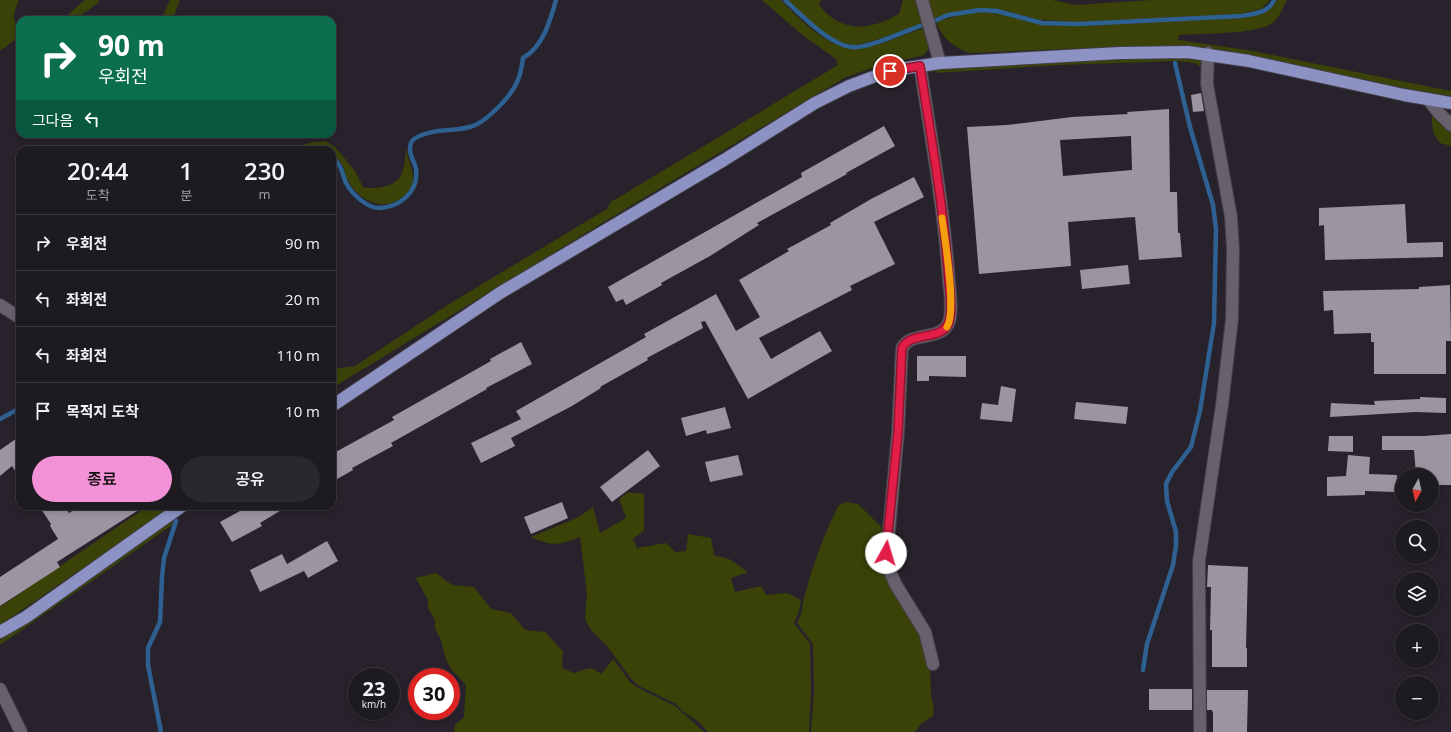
<!DOCTYPE html>
<html lang="ko">
<head>
<meta charset="utf-8">
<style>
  :root { --surface:#1d1a20; --page:#2a272d; --text:#f1f3f6; --muted:#a0a1a5; --line:#3b383e; --accent:#f391d6 }
  body { margin:0; font-family:"Open Sans","Noto Sans KR",sans-serif; background:var(--page); color:var(--text); height:100vh; display:flex; flex-direction:column; font-size:15px; white-space:nowrap }
  * { box-sizing:border-box; margin:0 }
  p { font-size:13px; color:var(--muted) }
  .icon { flex:none; width:22px; height:22px; fill:none; stroke:currentColor; stroke-width:2; stroke-linecap:round; stroke-linejoin:round }
  .map { position:relative; flex:1; overflow:hidden }
  .details { position:absolute; left:16px; top:146px; width:320px; height:364px; display:flex; flex-direction:column; background:var(--surface); border-radius:12px; box-shadow:0 2px 6px #0003,0 0 0 1px var(--line) }
  .details>* { flex:none }
  .guide { position:absolute; left:16px; top:16px; width:320px; height:122px; border-radius:12px; box-shadow:0 2px 6px #0003,0 0 0 1px var(--line); background:#0b6e4f; color:#fff; overflow:hidden }
  .needle { width:26px; rotate:188deg }
  .controls { position:absolute; left:1395px; top:468px; display:grid; gap:8px }
  .controls a { display:grid; place-items:center; width:44px; height:44px; border-radius:50%; background:var(--surface); box-shadow:0 2px 6px #0003,0 0 0 1px var(--line); font-size:20px }
  .speed { position:absolute; left:348px; top:668px; display:flex; gap:8px; font-size:20px; font-weight:700; text-align:center }
  .speed>* { display:grid; place-content:center; width:52px; height:52px; border-radius:50%; background:var(--surface); box-shadow:0 2px 6px #0003,0 0 0 1px var(--line); line-height:1 }
  .speed small { font-size:10px; font-weight:400 }
  .speed .limit { border:6px solid #d22; background:#fff; color:#111 }
  .pin { position:absolute; display:grid; place-items:center; width:34px; height:34px; color:#fff; margin:-17px; border:2px solid #fff; border-radius:50%; box-shadow:0 1px 4px #0007 }
  .me { position:absolute; width:44px; margin:-22px; rotate:6deg; stroke-linejoin:round; filter:drop-shadow(0 0 3px #0008) }
  .turn { display:flex; align-items:center; gap:14px; height:84px; padding:0 16px; font-size:18px }
  .turn .icon { width:52px; height:52px; stroke-width:2.5 }
  .turn b { display:block; font-size:28px; line-height:34px }
  .then { display:flex; align-items:center; height:38px; padding:0 16px; background:#0003; gap:8px; font-size:15px }
  .eta { display:flex; justify-content:space-evenly; align-items:center; height:68px; text-align:center }
  .eta b { font-size:24px; font-weight:600; line-height:28px }
  .button { display:flex; gap:8px; margin-top:auto; padding:8px 16px }
  .button a { flex:1; height:46px; border-radius:24px; background:var(--accent); color:#111; font-size:16px; font-weight:600; line-height:46px; text-align:center }
  .button a+a { background:var(--page); color:var(--text) }
  ul { padding:0; list-style:none }
  li { display:flex; align-items:center; gap:12px; height:56px; padding:0 16px; border-top:1px solid var(--line) }
  li div { flex:1 }
  li b { display:block; font-size:15px }
  li em { font-style:normal }
  .map>svg:first-child { display:block }
  .green { fill:#3a4208 }
  .lines { fill:none; stroke-linecap:round; stroke-linejoin:round }
  .stream { stroke:#2e6192; stroke-width:4.5 }
  .building { fill:#9b95a1; fill-rule:evenodd }
  .minor-casing { stroke:#433e46; stroke-width:14 }
  .major-casing { stroke:#433e46; stroke-width:14 }
  .minor { stroke:#66616c; stroke-width:12 }
  .major { stroke:#8c93c4; stroke-width:12 }
  .route-casing { stroke:#92132f; stroke-width:10 }
  .route { stroke:#e11d48; stroke-width:7 }
  .slow { stroke:#f59e0b; stroke-width:7 }
</style>
</head>
<body>
<div class="map">
<svg width="1451" height="732" viewBox="0 0 1451 732">
  <rect width="100%" height="100%" fill="#27222b"/>
  <g class="green">
    <path d="M0,0H19C13,14 12,19 20,31L18,38L0,51Z"/>
    <path d="M85,0H99L98,3L74,20H62Z"/>
    <path d="M170,0H180L172,20H161Z"/>
    <path d="M762,0H781C797,17 828,48 853,49C870,50 908,33 926,27L929,48L924,55L878,66L846,77L622,211L337,385L332,384V369L355,366L449,304L607,209L611,202L838,65L836,59L801,34Z"/>
    <path d="M787,0H821L819,5C841,33 869,31 899,14L903,0H920L925,22C909,27 866,46 852,45C830,42 802,15 787,0Z"/>
    <path d="M928,0H1052L1076,5L1152,0H1270L1261,9L1240,14L1078,22L1041,20L997,9L982,8L954,12L934,18Z"/>
    <path d="M1277,0H1287C1283,7 1280,16 1274,22C1259,35 1201,33 1179,35L1178,40L1247,50L1451,91V96L1420,91L1209,48L1136,46L970,53C953,47 943,39 936,22L963,14L982,12L999,14L1044,25L1079,26L1241,18C1256,16 1269,15 1277,0Z"/>
    <path d="M1170,56L1201,58L1200,66L1195,63L1178,61L1060,65L935,73L934,70L1006,64Z"/>
    <path d="M1432,111L1451,129V146L1440,143C1431,133 1432,125 1432,111Z"/>
    <path d="M326,141L336,148L355,171L363,187C375,190 397,187 402,173C405,167 405,156 406,148C410,169 423,185 398,200C380,211 358,199 349,182C343,169 345,164 332,153V150H276L283,145L286,149L314,142Z"/>
    <path d="M628,492L644,494V531L633,539L637,548L666,543L675,552L686,551L688,534L711,538L714,555L729,559L748,572L731,578L735,592L761,586L766,595L787,593L801,600L799,611L794,623L810,644L811,691L809,732H708L698,721L685,713L676,704L639,686L632,680L607,646L591,630L585,619L587,594L580,537C558,545 554,547 531,537L579,517L593,507L600,533L626,518L619,499Z"/>
    <path d="M845,502L858,504L884,530L882,556L923,636L930,665L931,694L934,710L933,716L922,723L915,732H811L814,691L813,644L797,623L802,612L803,601L813,567L825,535L838,506Z"/>
    <path d="M148,506H173L0,625V607Z"/>
    <path d="M174,519L172,525L0,645V640Z"/>
    <path d="M436,573L452,585L474,587L491,609L511,613L525,630L545,632L563,651L562,668L574,673C587,670 589,664 601,674L613,659L630,682L638,688L675,706L704,732H454L455,725L464,717L466,685L452,670L446,660L441,640L435,629V620L428,608V600L416,578Z"/>
  </g>
  <g class="lines">
    <g class="stream">
      <path d="M785,0C801,15 830,45 852,47C867,49 908,30 925,24"/>
      <path d="M932,22L948,15L980,10L997,11L1042,23L1079,24L1241,16C1253,14 1269,13 1274,0"/>
      <path d="M332,157C342,165 342,173 346,183C352,194 367,208 379,208C400,207 419,192 416,169C415,163 410,156 410,149C410,146 411,141 414,139C431,128 452,132 470,127C486,123 511,96 517,82C521,74 522,66 523,58C543,47 550,21 556,0"/>
      <path d="M0,419L20,408"/>
      <path d="M1143,670L1147,644L1173,565L1176,546V532L1167,501L1166,484L1172,472L1191,447L1200,411L1214,323L1216,229L1213,205L1190,127L1175,63"/>
      <path d="M161,732L148,665V648L160,622L162,577L164,558L176,521"/>
    </g>
  </g>
  <g class="building">
    <path d="M1201,93L1204,111L1193,112L1191,95Z"/>
    <path d="M1169,109L1170,192H1177L1178,233H1180L1182,257L1139,260L1135,217L1068,222L1071,266L979,274L967,127L1007,125L1072,117L1128,114L1127,112ZM1131,136L1132,170L1063,176L1060,140Z"/>
    <path d="M884,126L895,146L846,173L847,174L757,223L759,225L710,256L661,283L662,285L626,305L623,299L616,302L608,287L802,177L801,173Z"/>
    <path d="M914,177L924,197L874,222L895,264L850,286L852,290L759,338L771,359L820,331L832,351L748,399L705,321L701,322L703,328L647,358L648,360L600,387L601,388L572,406L511,438L515,446L481,463L471,443L521,419L516,411L646,337L644,334L716,294L736,331L760,317L739,280L789,251L787,249L831,225L830,223L871,199Z"/>
    <path d="M1405,204L1407,243L1443,242V257L1325,260L1324,225L1319,226V208Z"/>
    <path d="M1128,265L1130,284L1082,289L1080,270Z"/>
    <path d="M1450,285L1451,341H1446V374H1374V342H1371V333L1334,334L1333,310L1324,311L1323,291L1419,289V287Z"/>
    <path d="M521,342L532,364L486,388L487,389L391,443L393,446L352,468L353,470L332,482V454L394,420L392,417L491,361L490,359Z"/>
    <path d="M917,356H966V377L929,376V381H917Z"/>
    <path d="M1001,386L1016,389L1012,422L980,419L982,403L998,405Z"/>
    <path d="M1420,397L1446,398V413L1415,412L1330,417L1331,403L1375,405L1374,401L1420,399Z"/>
    <path d="M1076,402L1128,407L1126,424L1074,419Z"/>
    <path d="M725,407L731,428L707,434L706,430L686,436L681,418Z"/>
    <path d="M1451,434V485H1432V475H1416L1414,450H1382V436H1424Z"/>
    <path d="M20,436V478L12,466L0,476V450Z"/>
    <path d="M1329,436H1353V452L1328,451Z"/>
    <path d="M648,450L660,466L612,502L600,487Z"/>
    <path d="M738,455L743,475L710,482L705,462Z"/>
    <path d="M1348,455L1370,457L1369,474L1397,475L1396,492L1365,491V495L1327,496V477L1346,476Z"/>
    <path d="M562,502L568,518L531,534L524,517Z"/>
    <path d="M39,506H64L69,513L81,506H145L57,562L60,567L0,606V577L58,539L50,526L51,524Z"/>
    <path d="M249,506H288L260,523L262,526L232,542L220,522Z"/>
    <path d="M327,541L338,561L308,578L304,571L260,592L250,570L282,554L287,564Z"/>
    <path d="M1208,565L1248,567L1246,648H1247V667H1212V630H1210L1211,587H1207Z"/>
    <rect x="1149" y="689" width="43" height="21"/>
    <path d="M1207,690H1248L1247,732H1213V713L1212,710H1207Z"/>
  </g>
  <g class="lines">
    <g class="minor-casing">
      <g id="minor">
        <path d="M922,0L940,63"/>
        <path d="M920,66C931,137 944,209 949,282C950,292 953,315 948,324C940,341 911,331 902,348L898,432L886,563L896,585L925,632L933,664"/>
        <path d="M1428,99L1438,112L1451,125"/>
        <path d="M0,305L20,318"/>
        <path d="M0,689L21,732"/>
        <path d="M1200,732L1199,561L1222,405L1232,319L1233,249L1231,217L1207,84L1208,53"/>
      </g>
    </g>
    <g class="major-casing">
      <g id="major">
        <path d="M332,406L500,293L724,160L815,103L849,86L881,74L900,69L940,63L1120,53L1188,52L1249,61L1404,95L1451,103"/>
        <path d="M0,632L26,617L182,506"/>
      </g>
    </g>
    <use href="#minor" class="minor"/>
    <use href="#major" class="major"/>
  </g>
  <g class="lines">
    <g class="route-casing">
      <path id="route" d="M886,553L898,432L902,348C911,331 940,341 948,324C953,315 950,292 949,282C944,209 931,137 920,66L890,71"/>
    </g>
    <use href="#route" class="route"/>
    <path class="slow" d="M942,218C945,240 957,311 947,327"/>
  </g>
</svg>
<div class="controls">
<a><svg class="needle" viewBox="-14 -14 28 28"><path d="M0-13l5 13h-10z" fill="#e53935"/><path d="M0 13l5-13h-10z" fill="#a0a1a5"/></svg></a>
<a><svg class="icon" aria-label="search" viewBox="0 0 24 24"><circle cx="10" cy="10" r="6"/><path d="M15 15l6 6"/></svg></a>
<a><svg class="icon" aria-label="layers" viewBox="0 0 24 24"><path d="M12 4l9 5-9 5-9-5zM3 14l9 5 9-5"/></svg></a>
<a>+</a>
<a>−</a>
</div>
<div class="speed"><div>23<small>km/h</small></div><div class="limit">30</div></div>
<div class="pin" style="left:890px;top:71px;background:#d93025"><svg class="icon" aria-label="arrive" viewBox="0 0 24 24"><path d="M6 21V4h12l-3 4 3 4H6"/></svg></div>
<svg class="me" style="left:886px;top:553px" viewBox="-20 -20 40 40"><circle r="19" fill="#fff"/><path d="M0-13L10 11 0 6-10 11z" fill="#e11d48"/></svg>
<div class="guide">
<div class="turn"><svg class="icon" aria-label="right" viewBox="0 0 24 24"><path d="M7 20v-9h11M14 6l5 5-5 5"/></svg><div><b>90 m</b>우회전</div></div>
<div class="then">그다음<svg class="icon" aria-label="left" viewBox="0 0 24 24"><path d="M17 20v-9H6M10 6l-5 5 5 5"/></svg></div>
</div>
<section class="details">
<div class="eta">
<div><b>20:44</b><p>도착</p></div>
<div><b>1</b><p>분</p></div>
<div><b>230</b><p>m</p></div>
</div>
<ul>
<li><svg class="icon" aria-label="right" viewBox="0 0 24 24"><path d="M7 20v-9h11M14 6l5 5-5 5"/></svg><div><b>우회전</b></div><em>90 m</em></li>
<li><svg class="icon" aria-label="left" viewBox="0 0 24 24"><path d="M17 20v-9H6M10 6l-5 5 5 5"/></svg><div><b>좌회전</b></div><em>20 m</em></li>
<li><svg class="icon" aria-label="left" viewBox="0 0 24 24"><path d="M17 20v-9H6M10 6l-5 5 5 5"/></svg><div><b>좌회전</b></div><em>110 m</em></li>
<li><svg class="icon" aria-label="arrive" viewBox="0 0 24 24"><path d="M6 21V4h12l-3 4 3 4H6"/></svg><div><b>목적지 도착</b></div><em>10 m</em></li>
</ul>
<div class="button"><a>종료</a><a>공유</a></div>
</section>
</div>
</body>
</html>
